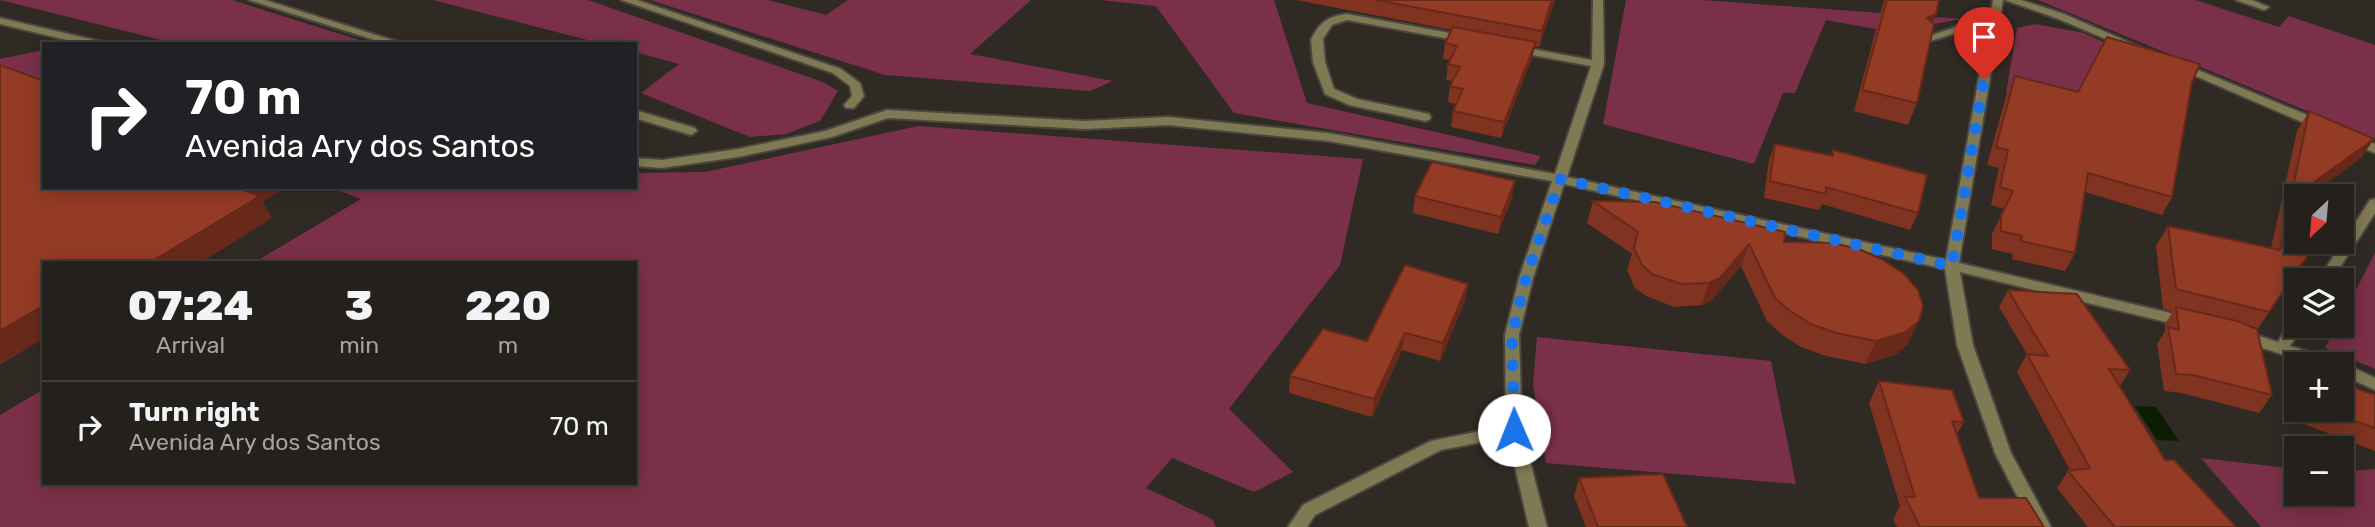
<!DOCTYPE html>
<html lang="en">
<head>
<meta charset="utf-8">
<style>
  :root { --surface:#24201b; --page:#2c2824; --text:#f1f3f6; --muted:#a3a3a3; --line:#413e3a }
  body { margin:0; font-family:Rubik,sans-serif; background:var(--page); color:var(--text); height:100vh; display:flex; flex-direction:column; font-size:26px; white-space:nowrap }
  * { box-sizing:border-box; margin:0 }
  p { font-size:23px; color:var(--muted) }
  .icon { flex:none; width:38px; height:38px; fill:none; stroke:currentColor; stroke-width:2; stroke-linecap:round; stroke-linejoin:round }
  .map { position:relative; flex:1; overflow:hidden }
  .sheet { position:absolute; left:42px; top:261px; width:595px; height:224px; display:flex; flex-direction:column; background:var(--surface); border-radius:0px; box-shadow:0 4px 18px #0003,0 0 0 2px var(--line) }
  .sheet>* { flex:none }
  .banner { position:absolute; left:42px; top:42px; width:595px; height:147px; border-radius:0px; box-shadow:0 4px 18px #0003,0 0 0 2px var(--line); background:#202124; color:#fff; overflow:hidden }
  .needle { width:46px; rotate:206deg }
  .fabs { position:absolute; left:2284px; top:184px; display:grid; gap:14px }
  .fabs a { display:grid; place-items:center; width:70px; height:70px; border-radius:0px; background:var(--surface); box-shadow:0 4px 18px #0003,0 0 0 2px var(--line); font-size:35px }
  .pin { position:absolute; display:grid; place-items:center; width:60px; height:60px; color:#fff; margin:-72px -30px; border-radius:50% 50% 50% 0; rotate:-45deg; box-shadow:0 0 7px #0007 }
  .pin .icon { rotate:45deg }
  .me { position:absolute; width:77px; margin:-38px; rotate:359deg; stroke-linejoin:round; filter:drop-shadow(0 0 5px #0008) }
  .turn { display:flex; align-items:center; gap:24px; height:147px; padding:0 28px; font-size:32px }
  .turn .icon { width:91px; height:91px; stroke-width:2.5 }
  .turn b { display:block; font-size:49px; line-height:60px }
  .eta { display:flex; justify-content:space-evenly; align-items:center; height:119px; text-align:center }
  .eta b { font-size:42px; font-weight:800; line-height:49px }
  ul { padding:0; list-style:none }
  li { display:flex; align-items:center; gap:21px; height:91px; padding:0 28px; border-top:2px solid var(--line) }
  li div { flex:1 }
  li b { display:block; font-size:26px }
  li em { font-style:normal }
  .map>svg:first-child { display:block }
  .green { fill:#7a3049 }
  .water { fill:#0c1c04 }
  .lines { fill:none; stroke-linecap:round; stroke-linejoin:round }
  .lane-casing { stroke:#4b4640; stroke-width:4 }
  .street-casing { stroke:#4b4640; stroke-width:4 }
  .lane { fill:#7f7a53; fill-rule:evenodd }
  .street { fill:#7f7a53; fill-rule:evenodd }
  .wall { fill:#7f3320 }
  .shaded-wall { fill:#68291a }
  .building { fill:#943b25; stroke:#68291a; stroke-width:2 }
  .route { stroke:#1a73e8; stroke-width:12; stroke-dasharray:0 21.6 }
</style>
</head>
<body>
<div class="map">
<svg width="2375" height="527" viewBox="0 0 2375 527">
  <rect width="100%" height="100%" fill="#302a24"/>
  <g class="green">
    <path d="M0,0H232L372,44H178Z"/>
    <path d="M433,0H588L823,82L838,91L820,121L786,134L750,137L641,93L679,64L635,52V44H603Z"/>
    <path d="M650,0H768L826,15L848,0H1031L970,54L1113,81L1090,91L885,75Z"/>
    <path d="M1100,0H1274L1307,103L1541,156L1535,165L1234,113L1156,6Z"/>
    <path d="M1626,0H1703L1962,19L1922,26L1908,35L1826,20L1795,93H1783L1754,164L1603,124Z"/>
    <path d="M2038,0H2195L2279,27L2289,16L2375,45V139Z"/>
    <path d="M2035,24L2084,33L2105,43L2077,111L2006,93L2017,28Z"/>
    <path d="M44,50V85L0,69V59Z"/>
    <path d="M918,126L1363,159L1340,265L1229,409L1293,472L1254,492L1172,458L1146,488L1212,519L1216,527H0V415L44,389V483H635V262H255L361,199L330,187H635V173L705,172Z"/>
    <path d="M2375,253V369L2325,348L2337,326H2342V317Z"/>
    <path d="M1537,337L1771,361L1796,484L1546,463L1533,385Z"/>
    <path d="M2201,458L2296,469V494H2342V472L2375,469V527H2261Z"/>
  </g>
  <path class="water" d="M2135,406L2156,407L2179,441L2157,440Z"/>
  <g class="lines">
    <g class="lane-casing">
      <g id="lane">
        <path d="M249,0H265L405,44H387Z"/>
        <path d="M621,0H637L841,69L860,83L864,96L854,108H846L844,105L852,96L850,86L833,73Z"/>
        <path d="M0,18L103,42L104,44H83L0,24Z"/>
        <path d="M1317,37L1323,40L1325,62L1334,89L1357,99L1429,114L1431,117L1429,120L1425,121L1349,105L1325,94L1313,62L1311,40Z"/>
        <path d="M635,110L695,128L697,131L691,135L635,118Z"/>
        <path d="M887,110L1085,121L1091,125L1085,129L888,118L832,137L738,157L662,168L635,166V158L662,160L738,149L825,131Z"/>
      </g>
    </g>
    <g class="street-casing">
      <g id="street">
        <path d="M1593,0H1603L1604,64L1567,177L1946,260L1987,33L1965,30L1927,42L1921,39L1964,24L1988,26L1993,0H2003L1959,263L2187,317L2194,322L2187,327L1960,272L1973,345L2011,453L2051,527H2033L1995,453L1957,345L1945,269L1564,184L1533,278L1519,335L1522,430L1547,527H1529L1508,437L1441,450L1315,515L1307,527H1288L1303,505L1431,441L1506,426L1505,335L1519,278L1552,181L1328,141L1168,125L1085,129L1079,125L1085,121L1168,117L1328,133L1555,174L1591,66L1516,52L1510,49L1516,46L1592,60Z"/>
        <path d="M2005,0H2021L2064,14L2142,48L2136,51L2132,50L2056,18Z"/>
        <path d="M2236,0H2252L2269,7L2264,10Z"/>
        <path d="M1347,14L1466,36L1472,39L1466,42L1347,20L1332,25L1321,42H1313L1311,40C1319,23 1328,16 1347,14Z"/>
        <path d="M2181,63L2324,122L2326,125L2320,129L2316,128L2177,68L2175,66Z"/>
        <path d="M2352,135L2375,144V153L2348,142L2346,139Z"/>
        <path d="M2375,199V213L2332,280H2318L2370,200Z"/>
        <path d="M2296,320V326H2303L2290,346L2334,360L2337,364H2312L2235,339L2233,335L2240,330L2278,342L2291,321Z"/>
        <path d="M2341,364C2352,366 2364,373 2375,378V390L2342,375Z"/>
      </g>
    </g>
    <use href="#lane" class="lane"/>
    <use href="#street" class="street"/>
  </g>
  <g class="wall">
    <path d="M1296,0H1555L1539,47L1535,46L1532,58L1501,138L1451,127L1453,111L1456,104L1448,102L1450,86L1453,81L1446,80L1448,64L1450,60L1443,59L1445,43L1452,30Z"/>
    <path d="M1884,0H1939L1936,14L1933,22L1917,103L1908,125L1854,111Z"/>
    <path d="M2015,76L2078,92L2192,82L2172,197L2162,215L2085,192L2075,253L2065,271L2012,259L2013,254L1992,249V234L2004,209L1991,205L1999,168L1987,165L2007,93Z"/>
    <path d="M2309,111L2374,139L2361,158L2317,190V242L2257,330L2272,395L2259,413L2182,393L2164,391L2157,344L2165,331V324L2173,311L2163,309L2156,246L2168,226L2271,248L2297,131Z"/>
    <path d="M1775,144L1831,156L1833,150L1918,213L1910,230L1822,204L1819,210L1764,198L1769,160Z"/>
    <path d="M1415,196L1512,198L1498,234L1413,213Z"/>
    <path d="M1593,201L1784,242L1908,344L1895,355L1865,364L1826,356L1801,347L1781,334L1767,321L1741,266L1712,300L1702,305L1674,307L1646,296L1635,288L1627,270L1632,254L1587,223Z"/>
    <path d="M2008,290L2130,370L2120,386L2165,460L2236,527H2088L2057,488L2068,471L2070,470L2017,372L2027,354L1999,307Z"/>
    <path d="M1465,301L1440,361L1402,350L1372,417L1289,393L1290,376L1367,341Z"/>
    <path d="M1879,381L1964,422L1957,434L1979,498L2044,527H1897L1893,519L1900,506L1869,403Z"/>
    <path d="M2375,395V451L2304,424L2307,410H2342Z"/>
    <path d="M1579,478L1686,527H1586L1574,496Z"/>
  </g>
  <g class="shaded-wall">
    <path d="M1552,0H1555L1539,47L1542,31Z"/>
    <path d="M1936,14L1928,34L1927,18Z"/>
    <path d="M1536,42L1532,58L1501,138L1504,122Z"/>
    <path d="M2374,139L2361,158L2308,196L2307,187Z"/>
    <path d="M1515,181L1512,198L1498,234L1501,217Z"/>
    <path d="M238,187H287L263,202L272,218L202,262H151Z"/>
    <path d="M1749,244L1741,266L1712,300L1702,305L1709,283Z"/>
    <path d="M1468,284L1465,301L1440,361L1443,343Z"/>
    <path d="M44,305V338L0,365V331Z"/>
    <path d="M1919,321L1908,344L1895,355L1865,364L1876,341Z"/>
    <path d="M1405,333L1402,350L1372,417L1374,399Z"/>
  </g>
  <g class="building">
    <path d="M1376,0H1552L1542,31Z"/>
    <path d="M1887,0H1939L1936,14L1927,18L1934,24L1917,103L1862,90Z"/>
    <path d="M1453,27L1536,42L1504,122L1453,111L1463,89L1450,86L1460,67L1448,64L1457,46L1445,43Z"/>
    <path d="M2107,37L2200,64L2192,82L2172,197L2088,173L2075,253L2021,241L2022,236L2001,231V216L2013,191L2000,187L2008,150L1996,147L2015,76L2078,92Z"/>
    <path d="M0,65L44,81V187H238L237,188L260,196L151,262H44V305L0,331Z"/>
    <path d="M2309,111L2374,139L2307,187L2339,196H2296V242H2317L2269,312L2176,289L2168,226L2280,250Z"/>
    <path d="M1775,144L1833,156V150L1927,175L1918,213L1826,187V194L1770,181Z"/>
    <path d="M1432,162L1515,181L1501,217L1415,196Z"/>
    <path d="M2342,197L2346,198L2342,206Z"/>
    <path d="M1593,201L1655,202L1785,232L1784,242L1833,243L1859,249L1883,260L1904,274L1918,290L1923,306L1919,321L1906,332L1876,341L1836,333L1811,324L1790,311L1775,298L1749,244L1720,278L1709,283L1681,284L1652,274L1642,265L1634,248L1638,232Z"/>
    <path d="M1405,265L1468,284L1443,343L1405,333L1374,399L1290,376L1323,329L1367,341Z"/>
    <path d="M2008,290L2077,294L2130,370L2109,369L2165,460H2174L2236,527H2115L2068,471L2090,468L2027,354L2048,356Z"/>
    <path d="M2176,307L2237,321L2257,329L2272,395L2193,375L2176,374L2168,327L2179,330Z"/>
    <path d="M1879,381L1952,390L1964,422L1952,421L1979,498H2026L2044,527H1920L1905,497H1915Z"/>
    <path d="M2342,383L2375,395V428L2325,410H2342Z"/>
    <path d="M1663,474L1687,527H1598L1579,478Z"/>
  </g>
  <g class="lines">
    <path class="route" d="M1514,430L1512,335L1526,278L1560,179L1952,266L1984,79"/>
  </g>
</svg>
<div class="fabs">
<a><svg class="needle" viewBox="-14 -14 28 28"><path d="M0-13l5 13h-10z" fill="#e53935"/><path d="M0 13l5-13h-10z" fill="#a3a3a3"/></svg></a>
<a><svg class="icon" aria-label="layers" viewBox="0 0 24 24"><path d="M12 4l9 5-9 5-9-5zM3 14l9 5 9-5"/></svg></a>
<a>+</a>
<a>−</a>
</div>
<div class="pin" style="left:1984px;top:79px;background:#d93025"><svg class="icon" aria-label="arrive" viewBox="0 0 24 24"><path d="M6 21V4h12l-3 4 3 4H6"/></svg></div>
<svg class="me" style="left:1514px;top:430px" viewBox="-20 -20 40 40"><circle r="19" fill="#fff"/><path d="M0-13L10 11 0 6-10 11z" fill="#1a73e8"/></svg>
<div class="banner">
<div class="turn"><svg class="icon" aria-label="right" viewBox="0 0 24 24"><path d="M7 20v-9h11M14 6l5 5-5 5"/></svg><div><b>70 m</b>Avenida Ary dos Santos</div></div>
</div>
<section class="sheet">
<div class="eta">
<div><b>07:24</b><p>Arrival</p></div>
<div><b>3</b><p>min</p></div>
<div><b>220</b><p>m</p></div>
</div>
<ul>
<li><svg class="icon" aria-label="right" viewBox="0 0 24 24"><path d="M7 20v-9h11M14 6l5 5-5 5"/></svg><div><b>Turn right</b><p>Avenida Ary dos Santos</p></div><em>70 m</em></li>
</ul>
</section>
</div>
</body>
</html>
